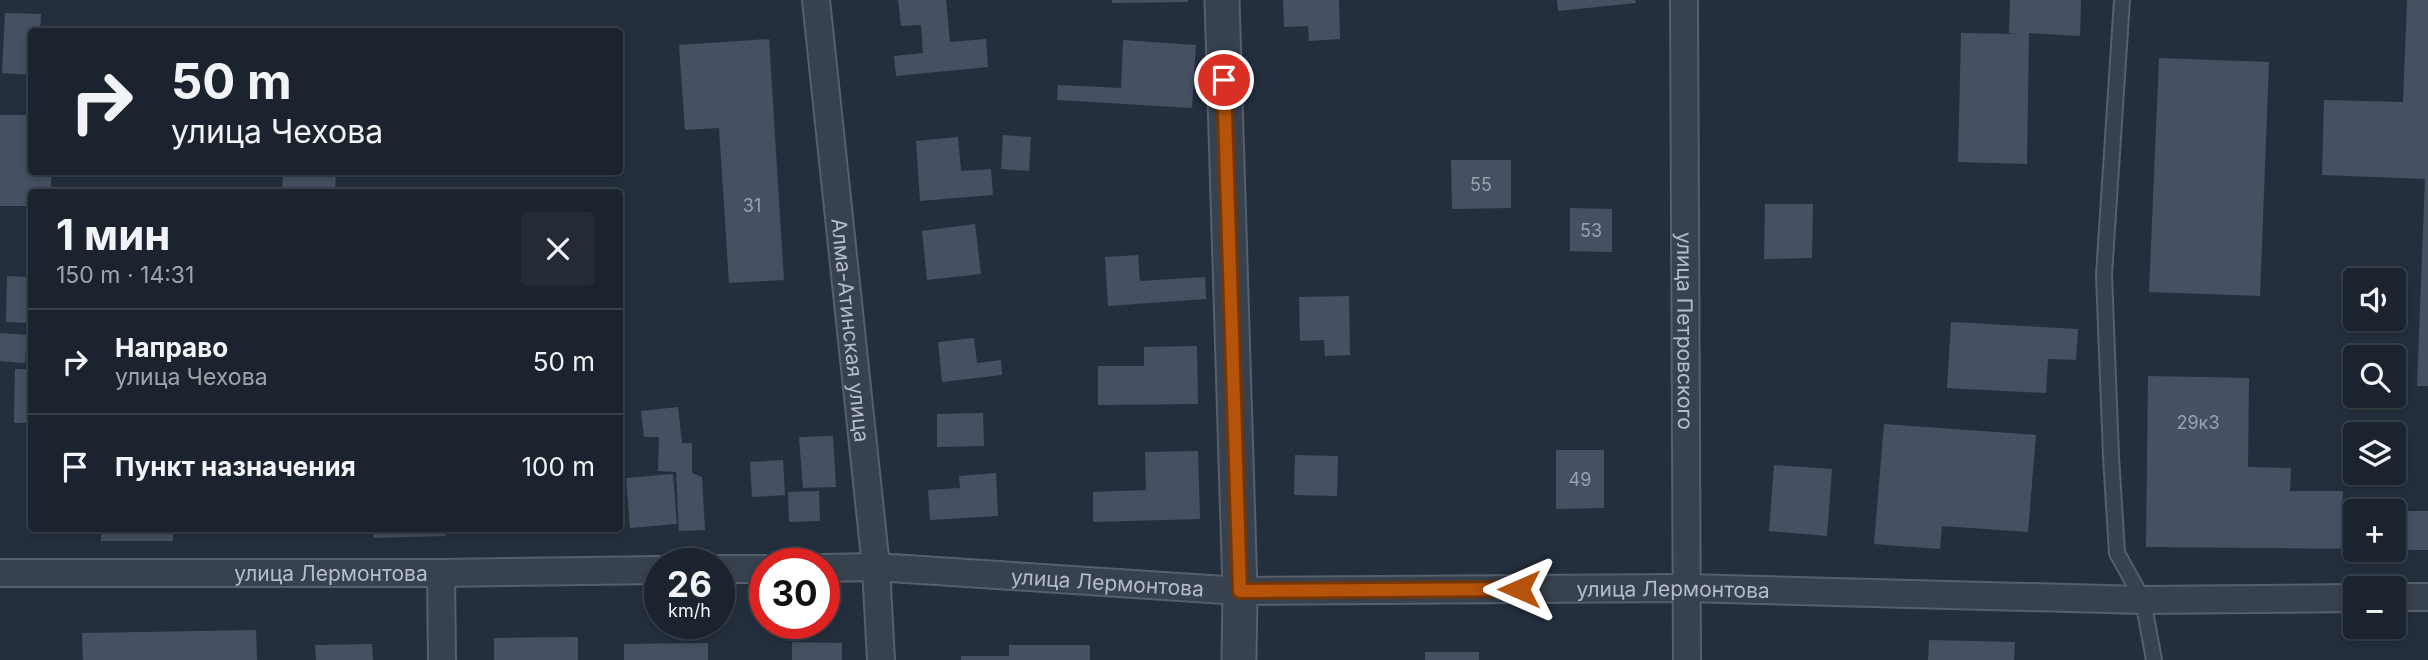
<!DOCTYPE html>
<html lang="ru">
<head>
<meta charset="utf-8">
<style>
  :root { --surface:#1b232e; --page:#242b36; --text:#f1f3f6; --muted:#a0a4aa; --line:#39404a }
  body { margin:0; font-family:Inter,sans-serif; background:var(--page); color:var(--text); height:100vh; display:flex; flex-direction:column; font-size:26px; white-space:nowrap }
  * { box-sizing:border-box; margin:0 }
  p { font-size:23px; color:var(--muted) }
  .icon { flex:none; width:38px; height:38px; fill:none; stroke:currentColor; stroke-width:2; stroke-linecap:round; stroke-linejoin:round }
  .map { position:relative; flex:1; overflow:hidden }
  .sheet { position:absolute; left:28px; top:189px; width:595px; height:343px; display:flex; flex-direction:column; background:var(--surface); border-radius:7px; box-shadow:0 4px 10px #0003,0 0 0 2px var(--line) }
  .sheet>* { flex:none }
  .top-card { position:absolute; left:28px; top:28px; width:595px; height:147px; border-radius:7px; box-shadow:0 4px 10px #0003,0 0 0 2px var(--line); background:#1b232e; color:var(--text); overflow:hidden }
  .fabs { position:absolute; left:2343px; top:268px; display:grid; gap:14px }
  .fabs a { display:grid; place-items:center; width:63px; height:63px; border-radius:7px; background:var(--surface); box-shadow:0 4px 10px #0003,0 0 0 2px var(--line); font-size:35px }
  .speed { position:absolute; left:644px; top:548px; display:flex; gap:14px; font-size:35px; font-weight:700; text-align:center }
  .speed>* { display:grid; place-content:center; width:91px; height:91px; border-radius:50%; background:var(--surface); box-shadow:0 4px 10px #0003,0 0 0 2px var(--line); line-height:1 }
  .speed small { font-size:18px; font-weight:400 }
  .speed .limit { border:10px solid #d22; background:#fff; color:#111 }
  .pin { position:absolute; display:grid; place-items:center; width:60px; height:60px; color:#fff; margin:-30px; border:4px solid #fff; border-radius:50%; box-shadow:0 2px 7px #0007 }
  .me { position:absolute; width:77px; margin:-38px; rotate:270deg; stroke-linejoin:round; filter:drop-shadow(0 0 5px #0008) }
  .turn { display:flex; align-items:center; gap:24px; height:147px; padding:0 28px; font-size:32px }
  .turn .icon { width:91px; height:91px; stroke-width:2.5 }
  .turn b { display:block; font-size:49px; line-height:60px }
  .round { display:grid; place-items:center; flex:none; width:74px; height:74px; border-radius:7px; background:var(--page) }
  .summary { display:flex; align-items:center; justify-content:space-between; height:119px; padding:0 28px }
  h1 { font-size:42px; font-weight:700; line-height:52px }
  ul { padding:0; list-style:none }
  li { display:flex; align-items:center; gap:21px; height:105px; padding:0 28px; border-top:2px solid var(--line) }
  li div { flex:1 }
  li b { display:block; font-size:26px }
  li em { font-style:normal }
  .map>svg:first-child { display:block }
  .building { fill:#455162 }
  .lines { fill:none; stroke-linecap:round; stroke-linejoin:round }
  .service-casing { stroke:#565f6c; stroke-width:18 }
  .minor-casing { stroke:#565f6c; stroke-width:30 }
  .tertiary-casing { stroke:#565f6c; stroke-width:37 }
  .service { stroke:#38414e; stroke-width:14 }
  .minor { stroke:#38414e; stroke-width:26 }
  .tertiary { stroke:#38414e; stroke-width:33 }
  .route-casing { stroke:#753606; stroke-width:18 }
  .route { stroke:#b45309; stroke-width:12 }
  .labels { text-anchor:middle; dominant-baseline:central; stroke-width:7; stroke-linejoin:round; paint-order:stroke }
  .number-label { font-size:18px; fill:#98a1af }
  .street-label { font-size:21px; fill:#b4bcc9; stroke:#1d2633 }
</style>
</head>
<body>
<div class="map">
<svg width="2428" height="660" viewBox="0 0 2428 660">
  <rect width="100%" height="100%" fill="#242f3e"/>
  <g class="building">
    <path d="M898,0H946L950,42L986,39L988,67L896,76L894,56L923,53L921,25L901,26Z"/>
    <path d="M1112,0H1188V2L1112,3Z"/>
    <path d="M1283,0H1339L1340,39L1309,41L1308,26L1284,27Z"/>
    <path d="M1557,0H1635L1636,3L1558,11Z"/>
    <path d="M2010,0H2081L2080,36L2029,33L2027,164L1958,162L1961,33L2020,34L2009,33Z"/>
    <path d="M2407,0H2428V386H2417L2425,179L2322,175L2324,100L2403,102Z"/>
    <path d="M5,13L41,14L40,32H32V75L2,73Z"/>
    <path d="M769,39L784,280L729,283L719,128L685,130L679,45Z"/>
    <path d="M1123,40L1196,45L1192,108L1057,100L1058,85L1121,88Z"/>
    <path d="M2159,58L2269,62L2260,296L2149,292Z"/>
    <path d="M0,115H32V172H51V192H32V206H0Z"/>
    <path d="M1003,135L1031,137L1029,171L1001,169Z"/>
    <path d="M958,137L961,171L991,169L993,195L920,201L916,141Z"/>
    <path d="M1451,160H1511V208L1452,209Z"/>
    <path d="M283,172H336L335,192H282Z"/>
    <path d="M1765,204H1813L1812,258L1764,259Z"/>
    <path d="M1570,208L1612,209V252L1570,251Z"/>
    <path d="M975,224L981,274L927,280L922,231Z"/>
    <path d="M1138,255L1140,281L1205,277L1206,299L1108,306L1105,257Z"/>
    <path d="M7,276L32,277V323L6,322Z"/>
    <path d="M1349,296L1350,355L1325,356L1324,340L1300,341L1299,297Z"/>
    <path d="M1951,322L2078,329L2076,360L2048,359L2046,393L1947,388Z"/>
    <path d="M0,333L27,335L25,363L0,361Z"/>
    <path d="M974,338L977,363L1001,360L1002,375L942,382L938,342Z"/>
    <path d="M1197,346L1198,404L1098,405V366H1144V347Z"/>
    <path d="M15,369H32V423H14Z"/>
    <path d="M2148,376L2249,378L2248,467L2291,468L2290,491H2343L2342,510H2356V549L2146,547Z"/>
    <path d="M678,407L682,443H692V473L702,477L705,530L679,531L676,472L658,471L659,437H644L641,411Z"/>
    <path d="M983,413L984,446L937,447V414Z"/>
    <path d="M1884,424L2036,435L2028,532L1942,526L1940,549L1874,544Z"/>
    <path d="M833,436L836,487L803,488L799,437Z"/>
    <path d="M1556,450H1604V508L1556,509Z"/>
    <path d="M1198,451L1200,519L1093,522V492L1146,490L1145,452Z"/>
    <path d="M1295,455L1338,456L1337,496L1294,495Z"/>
    <path d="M783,460L785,495L752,497L750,462Z"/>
    <path d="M1774,465L1832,469L1827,536L1769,531Z"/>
    <path d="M996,473L998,516L930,520L928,490L960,488L959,476Z"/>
    <path d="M673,474L677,524L630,528L626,478Z"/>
    <path d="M819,491L820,521L789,522L788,492Z"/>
    <rect x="2394" y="511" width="34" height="39"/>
    <rect x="101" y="528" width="72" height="13"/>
    <path d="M373,528H446V536L373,538Z"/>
    <path d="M256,630L257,660H83L82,633Z"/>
    <path d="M578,637V660H494V638Z"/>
    <path d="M1929,640L2015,642L2014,660H1928Z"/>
    <path d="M792,642L842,643V660H792Z"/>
    <path d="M708,643V660H624V644Z"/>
    <path d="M372,644L373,660H316L315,645Z"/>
    <path d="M1009,645H1090V660H961V656H1009Z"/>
    <rect x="1425" y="652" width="54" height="8"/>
  </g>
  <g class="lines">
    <g class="service-casing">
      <path id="service" d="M2122,0L2104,275L2111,456L2117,553L2143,600L2154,660"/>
    </g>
    <g class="minor-casing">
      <g id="minor">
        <path id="s1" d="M816,0L876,567L881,660"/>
        <path id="s2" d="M1684,0L1687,660"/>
        <path id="s3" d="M824,568L876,567L1240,591L1686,588L2143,600L2356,598"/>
        <path d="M719,569H765"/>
        <path id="s4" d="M0,573H441L660,570"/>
        <path d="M441,573L442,660"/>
        <path d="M2394,597H2428"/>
      </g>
    </g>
    <g class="tertiary-casing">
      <path id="tertiary" d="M1222,0L1240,591L1239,660"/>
    </g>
    <use href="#service" class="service"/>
    <use href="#minor" class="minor"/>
    <use href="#tertiary" class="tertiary"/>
  </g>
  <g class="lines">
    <g class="route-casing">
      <path id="route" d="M1224,80L1240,591L1519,589"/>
    </g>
    <use href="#route" class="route"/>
  </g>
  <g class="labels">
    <g class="number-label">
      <text x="1481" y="184">55</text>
      <text x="752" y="205">31</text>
      <text x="1591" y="230">53</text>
      <text x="2198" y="422">29к3</text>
      <text x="1580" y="479">49</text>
    </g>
    <g class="street-label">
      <text stroke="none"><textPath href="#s1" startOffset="332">Алма-Атинская улица</textPath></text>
      <text stroke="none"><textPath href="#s2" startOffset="331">улица Петровского</textPath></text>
      <text stroke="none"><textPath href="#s4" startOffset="331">улица Лермонтова</textPath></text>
      <text stroke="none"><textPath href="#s3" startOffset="284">улица Лермонтова</textPath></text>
      <text stroke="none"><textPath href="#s3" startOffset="850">улица Лермонтова</textPath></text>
    </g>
  </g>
</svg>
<div class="fabs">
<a><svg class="icon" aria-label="sound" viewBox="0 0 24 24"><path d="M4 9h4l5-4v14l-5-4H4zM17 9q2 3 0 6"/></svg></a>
<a><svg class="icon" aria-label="search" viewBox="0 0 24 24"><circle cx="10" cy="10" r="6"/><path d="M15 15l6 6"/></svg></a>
<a><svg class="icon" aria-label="layers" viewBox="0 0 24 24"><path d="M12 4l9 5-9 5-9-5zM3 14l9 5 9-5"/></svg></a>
<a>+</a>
<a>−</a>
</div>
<div class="speed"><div>26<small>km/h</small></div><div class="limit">30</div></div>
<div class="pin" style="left:1224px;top:80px;background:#d93025"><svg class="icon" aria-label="arrive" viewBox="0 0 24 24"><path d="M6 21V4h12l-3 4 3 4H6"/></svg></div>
<svg class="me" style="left:1519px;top:589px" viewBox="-20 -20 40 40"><path d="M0-17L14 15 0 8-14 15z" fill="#b45309" stroke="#fff" stroke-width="4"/></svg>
<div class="top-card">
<div class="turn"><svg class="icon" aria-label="right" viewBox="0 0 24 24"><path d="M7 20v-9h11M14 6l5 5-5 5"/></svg><div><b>50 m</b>улица Чехова</div></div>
</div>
<section class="sheet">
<div class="summary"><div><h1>1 мин</h1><p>150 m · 14:31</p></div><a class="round"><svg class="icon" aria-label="close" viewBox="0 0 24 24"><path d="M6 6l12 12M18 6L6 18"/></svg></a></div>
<ul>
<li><svg class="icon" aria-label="right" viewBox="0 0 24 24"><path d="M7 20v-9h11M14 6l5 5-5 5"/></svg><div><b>Направо</b><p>улица Чехова</p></div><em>50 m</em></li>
<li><svg class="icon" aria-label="arrive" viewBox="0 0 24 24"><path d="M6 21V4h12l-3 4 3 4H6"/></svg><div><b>Пункт назначения</b></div><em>100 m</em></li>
</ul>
</section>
</div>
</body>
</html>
